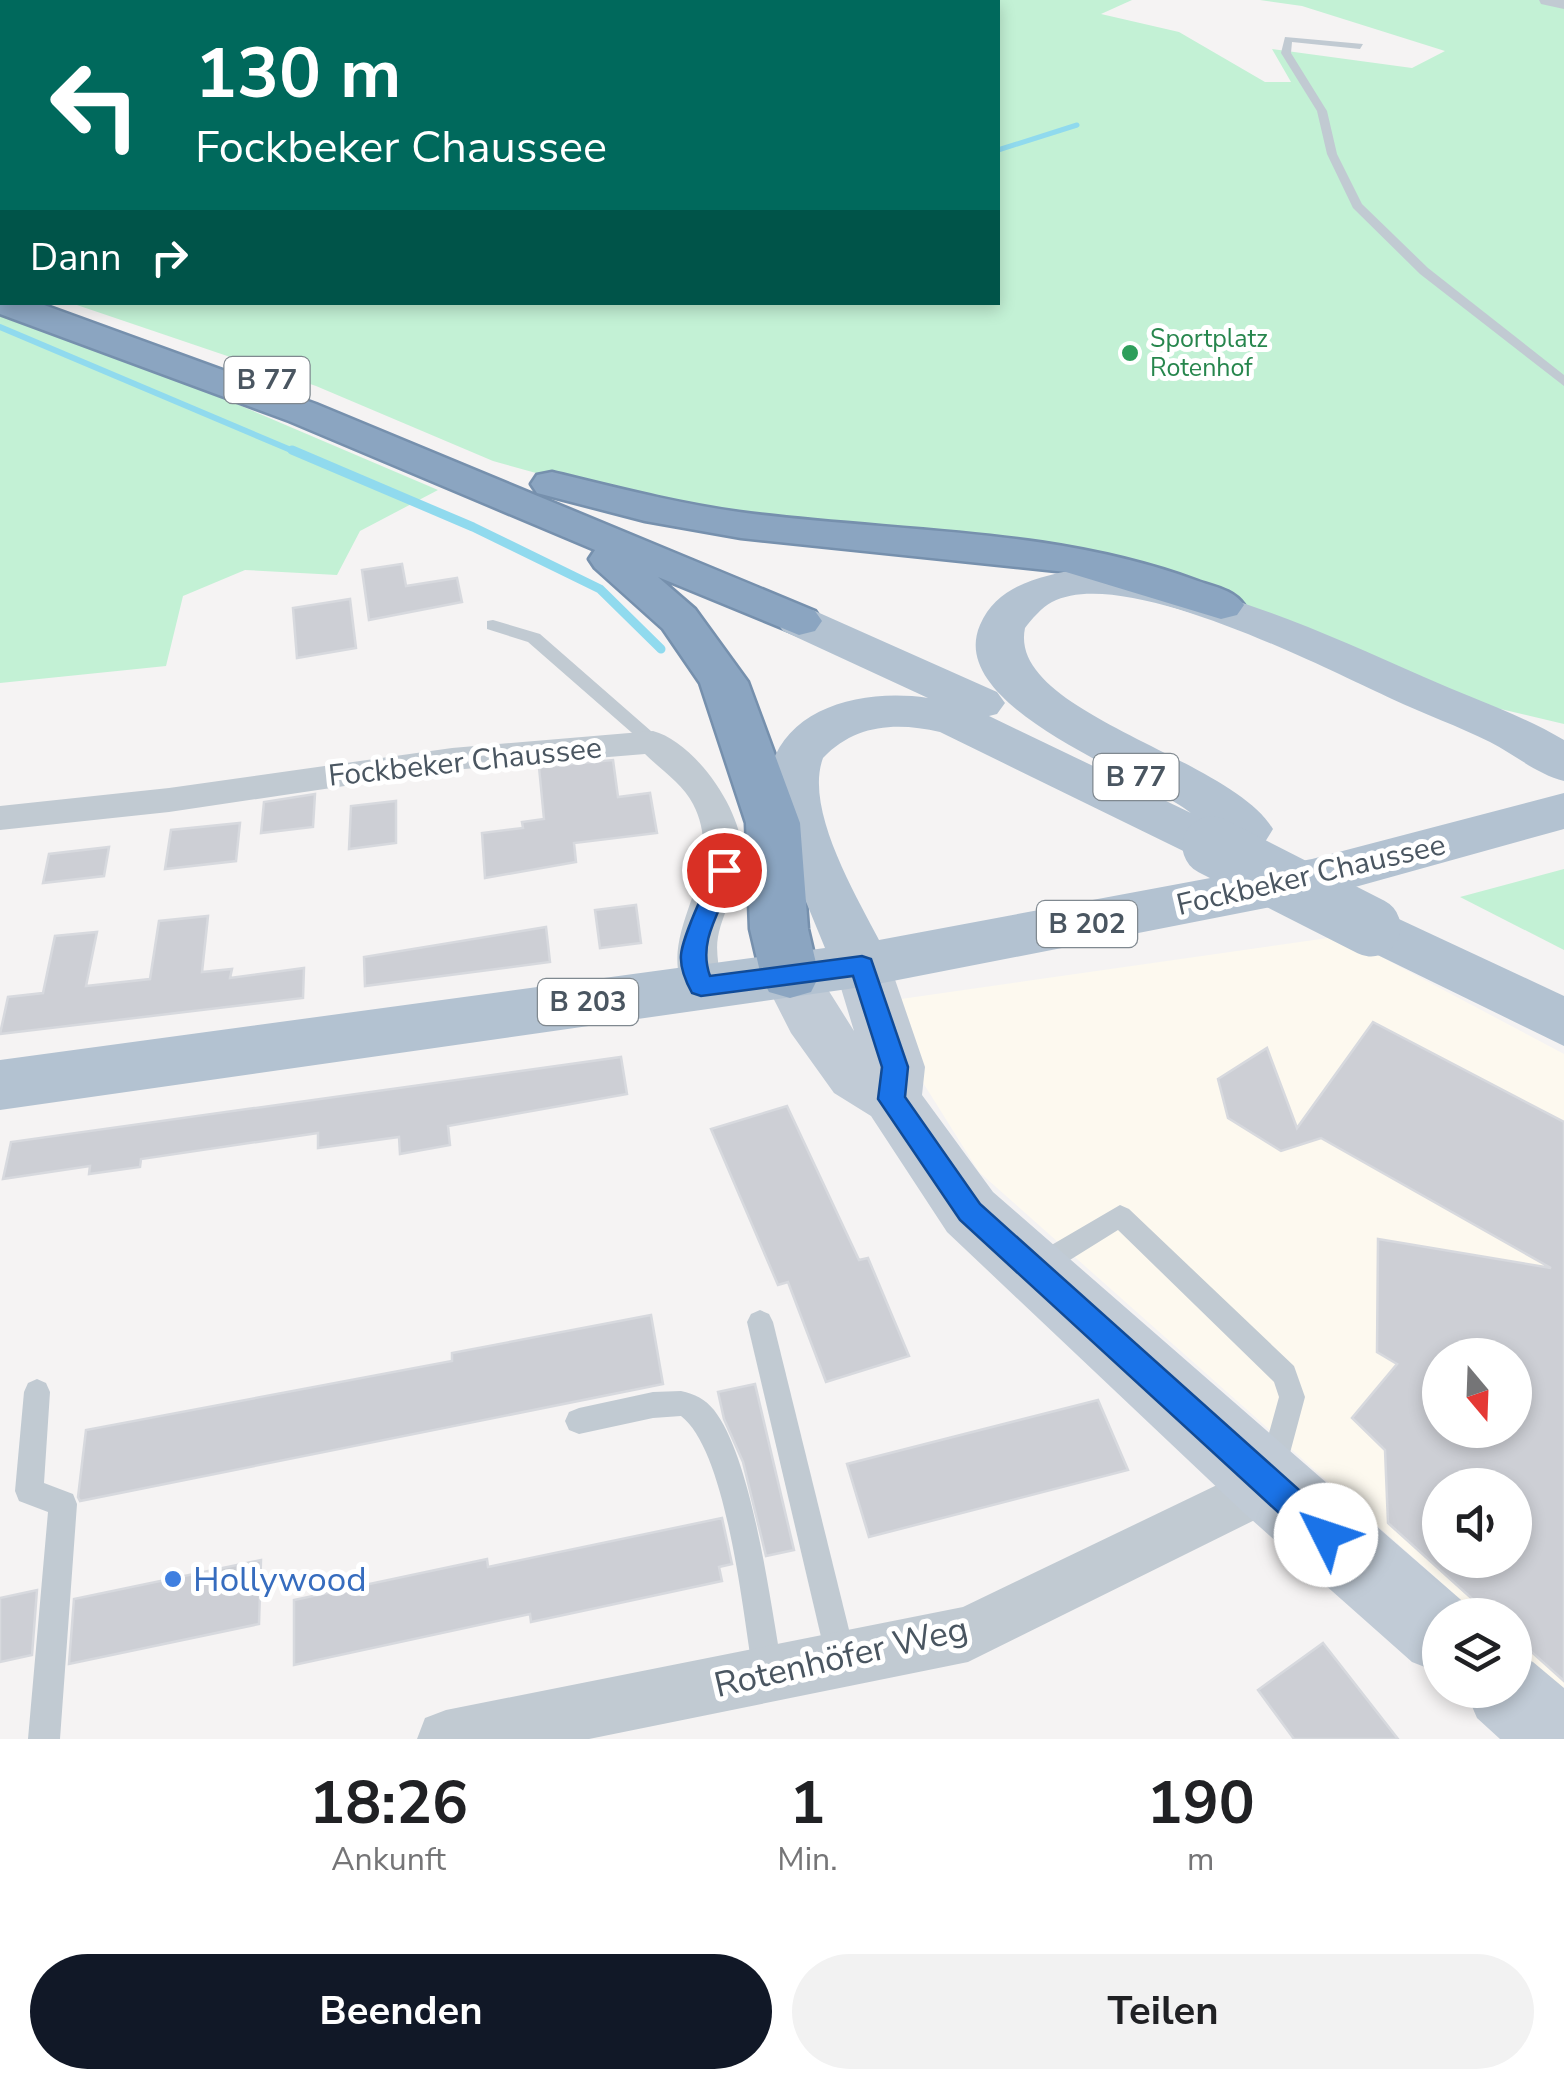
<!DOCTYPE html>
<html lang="de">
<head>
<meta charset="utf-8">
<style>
  :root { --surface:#fff; --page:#f2f2f2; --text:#202124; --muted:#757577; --accent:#111827 }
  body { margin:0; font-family:"Nunito Sans",sans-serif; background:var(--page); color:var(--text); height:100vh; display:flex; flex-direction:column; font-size:38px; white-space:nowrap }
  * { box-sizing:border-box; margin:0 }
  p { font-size:32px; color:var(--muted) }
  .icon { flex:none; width:55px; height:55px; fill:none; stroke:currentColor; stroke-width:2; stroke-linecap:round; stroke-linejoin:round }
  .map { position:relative; height:1739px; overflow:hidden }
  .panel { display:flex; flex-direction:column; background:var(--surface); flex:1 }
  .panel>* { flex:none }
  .banner { position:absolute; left:0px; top:0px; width:1000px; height:305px; box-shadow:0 5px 15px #0003; background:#00695c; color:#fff; overflow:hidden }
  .needle { width:65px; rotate:161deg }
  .tools { position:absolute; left:1422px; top:1338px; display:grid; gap:20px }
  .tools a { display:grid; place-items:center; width:110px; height:110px; border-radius:50%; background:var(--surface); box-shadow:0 5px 15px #0003; font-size:50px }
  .pin { position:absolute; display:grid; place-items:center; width:85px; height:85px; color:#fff; margin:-42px; border:5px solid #fff; border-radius:50%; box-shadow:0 2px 10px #0007 }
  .me { position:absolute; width:110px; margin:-55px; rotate:311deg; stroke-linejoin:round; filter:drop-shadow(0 0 8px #0008) }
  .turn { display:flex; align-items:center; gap:35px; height:210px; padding:0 30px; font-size:45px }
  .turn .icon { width:130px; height:130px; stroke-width:2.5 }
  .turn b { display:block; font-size:70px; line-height:85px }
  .then { display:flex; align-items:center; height:95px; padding:0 30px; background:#0003; gap:20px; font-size:38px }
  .eta { display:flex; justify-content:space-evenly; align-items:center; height:170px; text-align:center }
  .eta b { font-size:60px; font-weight:700; line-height:70px }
  .primary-button { display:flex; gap:20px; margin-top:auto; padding:20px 30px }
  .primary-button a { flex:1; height:115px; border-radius:60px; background:var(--accent); color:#fff; font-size:40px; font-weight:700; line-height:115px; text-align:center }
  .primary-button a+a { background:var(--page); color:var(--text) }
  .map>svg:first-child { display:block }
  .commercial { fill:#fdf9ef; fill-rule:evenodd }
  .green { fill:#c3f1d5 }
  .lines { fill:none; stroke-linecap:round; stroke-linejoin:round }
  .stream-far2 { stroke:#90daee; stroke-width:5 }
  .stream-far1 { stroke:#90daee; stroke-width:6 }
  .stream { stroke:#90daee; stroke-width:9 }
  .building { fill:#cdcfd5; stroke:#d7d9de; stroke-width:2.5; fill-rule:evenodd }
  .highway-casing { stroke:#7690ad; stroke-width:5 }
  .lane { fill:#c1cad2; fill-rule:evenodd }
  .street { fill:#c1cad2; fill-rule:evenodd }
  .secondary { fill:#c1cbd6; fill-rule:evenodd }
  .primary { fill:#b3c2d1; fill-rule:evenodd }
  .highway { fill:#8ba5c1; fill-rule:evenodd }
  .primary-bridge { stroke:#b3c2d1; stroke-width:59 }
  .route { fill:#1a73e8; stroke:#114b97; stroke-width:2.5 }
  .leisure-dot { fill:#2e9e5b; stroke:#fff; stroke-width:4 }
  .shop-dot { fill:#3f7fe0; stroke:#fff; stroke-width:4 }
  .labels { text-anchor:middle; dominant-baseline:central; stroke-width:10; stroke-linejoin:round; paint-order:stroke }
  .far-leisure-label { font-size:25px; fill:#27864d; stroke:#fff; text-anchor:start }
  .shield { fill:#fff; stroke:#808990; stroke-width:2.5 }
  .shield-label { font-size:28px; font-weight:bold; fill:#4a5661 }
  .street-label { font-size:30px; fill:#4a5661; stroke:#fff }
  .near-shop-label { font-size:35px; fill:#366cbe; stroke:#fff; text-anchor:start }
  .near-street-label { font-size:35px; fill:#4a5661; stroke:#fff }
</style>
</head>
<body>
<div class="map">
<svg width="1564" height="1739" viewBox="0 0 1564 1739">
  <rect width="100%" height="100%" fill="#f5f3f3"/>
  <path class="commercial" d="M1342,936L1564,1054V1692L1515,1648V1615H1478L979,1172L873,1003ZM1440,1355H1515V1430H1440ZM1440,1485H1515V1560H1440Z"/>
  <g class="green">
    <path d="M0,0H473L2,2L0,115Z"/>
    <path d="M497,0H1132L1101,14L1179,32L1265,82H1291L1272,49L1412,68L1445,51L1302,6L1260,0H1542L1564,6V724L1492,707L1176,579L765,522L619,496L493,461L316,386L71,303L998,302V2H487Z"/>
    <path d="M0,313L157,370L438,490L360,531L337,575L245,570L183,596L166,666L0,683Z"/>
    <path d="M1564,869V950L1460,897Z"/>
  </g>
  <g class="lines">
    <g class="stream-far2">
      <path d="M845,0L850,2"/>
      <path d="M998,150L1077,125"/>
    </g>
    <path class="stream-far1" d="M0,327L298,453"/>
    <path class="stream" d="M292,450L473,527L600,589L661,649"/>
  </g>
  <g class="building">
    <path d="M402,564L406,586L457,578L462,602L369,620L362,570Z"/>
    <path d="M350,599L356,648L297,658L293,608Z"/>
    <path d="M613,760L618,797L650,793L657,833L574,843L576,862L485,878L482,833L523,828L522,822L544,819L539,767Z"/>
    <path d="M315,794L313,827L261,833L264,802Z"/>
    <path d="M396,801V843L349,849L351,806Z"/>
    <path d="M240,823L236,861L165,869L171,830Z"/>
    <path d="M109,847L104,876L43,883L49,854Z"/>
    <path d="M636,905L641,943L600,948L595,910Z"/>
    <path d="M208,916L202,972L232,969L230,978L304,968L303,998L0,1034L8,997L43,993L55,936L97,932L86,986L150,979L159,921Z"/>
    <path d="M546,927L550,962L365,986L364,957Z"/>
    <path d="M1373,1022L1564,1122V1681L1515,1637V1615H1490L1388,1523L1385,1450L1352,1418L1397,1364L1377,1352L1378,1239L1551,1268L1321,1138L1281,1151L1228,1118L1218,1079L1267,1048L1297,1128ZM1440,1355H1515V1430H1440ZM1440,1485H1515V1560H1440Z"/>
    <path d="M621,1057L627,1094L448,1126L450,1145L400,1154L399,1137L318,1148V1133L141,1159L140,1167L89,1174L90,1166L3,1179L11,1142Z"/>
    <path d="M787,1106L859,1260L868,1258L909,1356L826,1382L788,1282L778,1285L711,1129Z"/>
    <path d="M651,1315L663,1384L80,1501L78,1497L86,1430L452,1361V1353Z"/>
    <path d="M755,1384L794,1550L766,1556L743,1462L724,1419L718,1392Z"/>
    <path d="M1098,1400L1128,1470L869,1537L847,1464Z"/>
    <path d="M722,1518L732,1564L719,1567L722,1581L531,1622L530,1614L294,1665V1600L487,1559L488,1567Z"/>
    <path d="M261,1560L259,1624L69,1664L74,1599Z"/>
    <path d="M37,1590L32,1655L0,1662V1598Z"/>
    <path d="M1323,1643L1398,1739H1294L1258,1690Z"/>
  </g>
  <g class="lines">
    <g class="highway-casing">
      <g id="highway">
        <path d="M0,292L2,302H36L316,404L815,611L822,621L815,631L799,635L658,577L695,609L748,682L800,823L808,929L819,976L811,992L790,998L769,992L761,976L750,929L746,823L700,683L663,629L595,568L589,559L595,550L289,421L0,314Z"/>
        <path d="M552,472C614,487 675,503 739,512C893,533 1050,526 1198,581C1215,587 1234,590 1244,605L1237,615L1221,619L1066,572L741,538L645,521L537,493L531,484L537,475Z"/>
      </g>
    </g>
    <g class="lane">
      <path d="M1285,37L1363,44L1360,49L1292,42L1291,53L1327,111L1337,154L1362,204L1428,268L1564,375V386L1420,274L1353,208L1327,154L1317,111L1281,53Z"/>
      <path d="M493,620L540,634L659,738L662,742L659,746H647L528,642L487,629V621Z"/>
      <path d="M1120,1205L1129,1209L1294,1366L1305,1397L1283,1479L1273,1483L1263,1479L1259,1469L1279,1397L1274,1382L1118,1230L1049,1273L1040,1276L1031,1273L1027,1265L1031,1257Z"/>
      <path d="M760,1310L769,1314L773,1322L856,1658L852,1669L841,1673L830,1669L826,1658L747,1322L751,1314Z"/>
      <path d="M37,1379L46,1383L50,1392L44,1483L73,1494L77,1504L60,1739H28L48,1512L19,1501L15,1491L24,1392L28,1383Z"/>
      <path d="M681,1391C695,1394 705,1399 714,1410C753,1460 771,1608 783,1673L779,1684L768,1688L757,1684L753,1673C743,1614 727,1451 681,1416L653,1418L579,1434L569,1430L565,1421L569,1412L579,1408L653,1392Z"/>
    </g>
    <g class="street">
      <path d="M1539,0H1564V9L1541,4Z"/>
      <path d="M653,731C695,742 744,812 742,856C741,885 723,910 718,937C714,958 725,979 715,997L701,1001L687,997C651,931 730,876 693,804C683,784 660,769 645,754L452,770L169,812L0,830V806L169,788L452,748Z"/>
      <path d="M1269,1460L1287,1468L1295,1486L1287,1504L968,1662L589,1739H417L425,1718L446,1710L963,1607Z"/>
    </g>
    <g class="secondary">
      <path d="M862,944L882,950L890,965L925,1067L922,1095L993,1192L1468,1606L1471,1615H1440V1673L1412,1662L1243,1512L947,1232L871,1116L834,1093L791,1033L762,976L770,961L790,955L810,961L854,1031L834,965L842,950Z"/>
      <path d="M1515,1654L1533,1662L1564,1688V1739H1500L1477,1718L1465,1690H1515Z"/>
    </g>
    <g class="primary">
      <path d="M1083,568C1206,579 1313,628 1424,677C1471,698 1520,714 1564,740V781C1537,774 1515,755 1490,742C1458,726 1424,714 1392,699C1322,667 1124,564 1052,602C1042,607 1031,620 1025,628C1007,713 1229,756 1273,829L1265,842L1239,845L1231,859L1212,865L940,732C897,722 855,724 823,758C804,809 856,895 879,940L1312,859L1564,793V829L1312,899L862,987L0,1110V1060L825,948L770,814C753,718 848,686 928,698L783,631L776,621L783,611L799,607L815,611L997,692L1005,703L997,714L989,716L1191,813C1143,775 944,708 980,625C998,583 1044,576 1083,568Z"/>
      <path d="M1371,906L1564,996V1046L1351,942L1342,927L1351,912Z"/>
    </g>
    <use href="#highway" class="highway"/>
    <path class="primary-bridge" d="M1212,846L1371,927"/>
  </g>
  <path class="route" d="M724,862L735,870C725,906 696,938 710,976L862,956L871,959L908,1067L905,1097L980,1204L1337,1524L1342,1535L1337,1546L1326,1551L1315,1546L960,1220L878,1099L882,1067L853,976L701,996L692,993C686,982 680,967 681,955C682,939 712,866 724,862Z"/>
  <circle class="leisure-dot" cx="1130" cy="353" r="10"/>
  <circle class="shop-dot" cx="173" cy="1579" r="10"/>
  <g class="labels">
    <g class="far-leisure-label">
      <text x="1150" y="339">Sportplatz<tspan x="1150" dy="29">Rotenhof</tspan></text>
    </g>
    <g class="shield">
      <rect x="224.5" y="357" width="85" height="46" rx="8"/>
      <rect x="1093.5" y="754" width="85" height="46" rx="8"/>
      <rect x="1037" y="901" width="100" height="46" rx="8"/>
      <rect x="538" y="979" width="100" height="46" rx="8"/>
    </g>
    <g class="shield-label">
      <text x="267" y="380">B 77</text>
      <text x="1136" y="777">B 77</text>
      <text x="1087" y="924">B 202</text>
      <text x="588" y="1002">B 203</text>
    </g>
    <g class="street-label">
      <text transform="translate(465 762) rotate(-6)">Fockbeker Chaussee</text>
      <text transform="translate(1311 875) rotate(-13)">Fockbeker Chaussee</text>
    </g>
    <g class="near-shop-label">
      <text x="193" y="1579">Hollywood</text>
    </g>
    <g class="near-street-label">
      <text transform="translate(841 1657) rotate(-13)">Rotenhöfer Weg</text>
    </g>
  </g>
</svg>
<div class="tools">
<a><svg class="needle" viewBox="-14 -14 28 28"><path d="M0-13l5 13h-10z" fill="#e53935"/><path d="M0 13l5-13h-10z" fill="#757577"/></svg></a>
<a><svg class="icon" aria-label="sound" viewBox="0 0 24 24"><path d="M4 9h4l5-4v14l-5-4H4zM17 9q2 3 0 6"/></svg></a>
<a><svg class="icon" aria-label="layers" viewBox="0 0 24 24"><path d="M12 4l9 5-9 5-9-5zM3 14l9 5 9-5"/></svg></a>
</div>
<div class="pin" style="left:724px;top:870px;background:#d93025"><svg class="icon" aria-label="arrive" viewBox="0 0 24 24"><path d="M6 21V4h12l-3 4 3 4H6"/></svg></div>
<svg class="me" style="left:1326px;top:1535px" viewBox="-20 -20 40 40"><circle r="19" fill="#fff"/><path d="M0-13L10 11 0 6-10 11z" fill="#1a73e8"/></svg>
<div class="banner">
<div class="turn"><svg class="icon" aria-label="left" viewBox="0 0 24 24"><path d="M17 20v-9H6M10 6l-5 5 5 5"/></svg><div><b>130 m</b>Fockbeker Chaussee</div></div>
<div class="then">Dann<svg class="icon" aria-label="right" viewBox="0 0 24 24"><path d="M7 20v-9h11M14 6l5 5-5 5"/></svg></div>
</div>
</div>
<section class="panel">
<div class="eta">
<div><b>18:26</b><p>Ankunft</p></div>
<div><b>1</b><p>Min.</p></div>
<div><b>190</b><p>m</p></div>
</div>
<div class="primary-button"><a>Beenden</a><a>Teilen</a></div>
</section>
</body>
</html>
